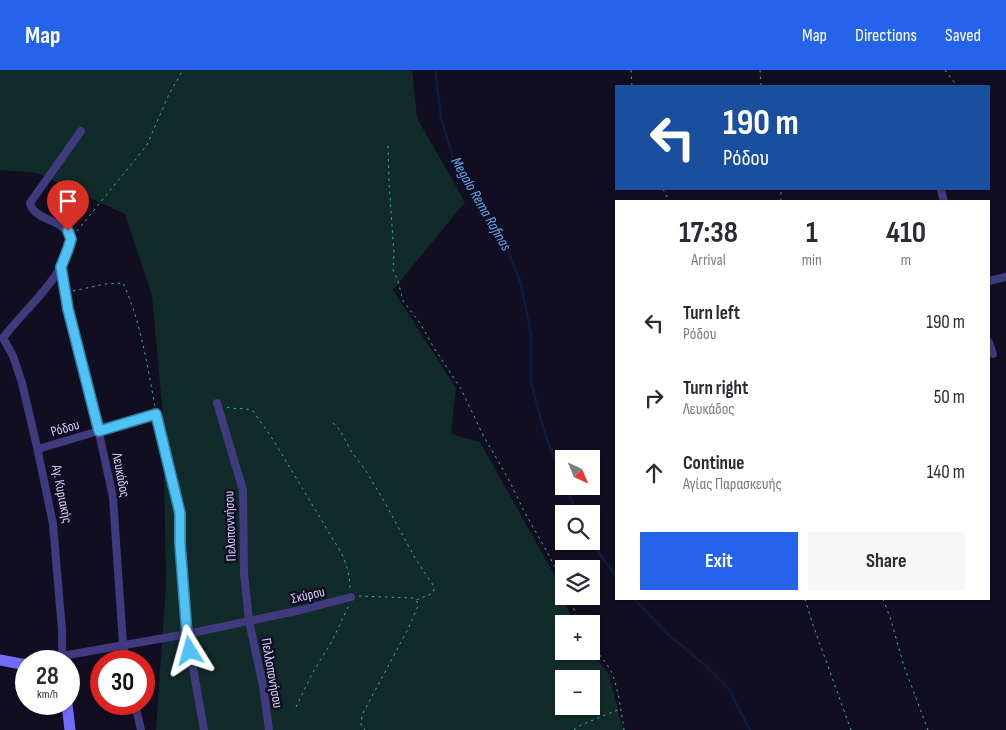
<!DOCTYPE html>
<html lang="en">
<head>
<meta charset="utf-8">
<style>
  :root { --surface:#fff; --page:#f7f7f7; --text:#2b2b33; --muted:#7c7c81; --accent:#2563eb }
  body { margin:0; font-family:"Sofia Sans Condensed",sans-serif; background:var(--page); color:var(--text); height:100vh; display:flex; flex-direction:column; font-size:19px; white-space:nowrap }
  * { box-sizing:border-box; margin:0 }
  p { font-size:16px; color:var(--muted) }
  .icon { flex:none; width:28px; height:28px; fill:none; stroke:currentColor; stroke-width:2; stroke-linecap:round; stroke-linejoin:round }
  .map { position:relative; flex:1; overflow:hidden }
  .details { position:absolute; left:615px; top:130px; width:375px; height:400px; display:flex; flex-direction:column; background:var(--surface); border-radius:0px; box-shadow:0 1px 4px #0004 }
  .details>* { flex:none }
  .hud { position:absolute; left:615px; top:15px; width:375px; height:105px; border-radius:0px; box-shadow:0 1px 4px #0004; background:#1a4fa0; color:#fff; overflow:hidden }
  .needle { width:32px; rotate:136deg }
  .tools { position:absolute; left:555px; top:380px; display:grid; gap:10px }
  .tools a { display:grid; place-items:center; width:45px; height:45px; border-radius:0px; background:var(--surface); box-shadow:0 1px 4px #0004; font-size:25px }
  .speed { position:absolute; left:15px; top:580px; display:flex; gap:10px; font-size:25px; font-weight:700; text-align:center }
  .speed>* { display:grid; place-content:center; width:65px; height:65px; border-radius:50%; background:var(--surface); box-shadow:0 1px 4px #0004; line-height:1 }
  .speed small { font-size:12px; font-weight:400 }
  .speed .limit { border:8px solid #d22; background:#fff; color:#111 }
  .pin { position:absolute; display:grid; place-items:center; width:42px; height:42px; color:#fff; margin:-51px -21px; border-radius:50% 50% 50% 0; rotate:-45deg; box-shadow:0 0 5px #0007 }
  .pin .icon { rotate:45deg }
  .me { position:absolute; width:55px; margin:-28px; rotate:352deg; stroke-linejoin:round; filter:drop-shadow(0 0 4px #0008) }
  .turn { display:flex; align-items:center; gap:18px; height:105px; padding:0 25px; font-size:22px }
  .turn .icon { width:65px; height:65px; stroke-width:2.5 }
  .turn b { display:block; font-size:35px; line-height:42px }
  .eta { display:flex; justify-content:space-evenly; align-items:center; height:85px; text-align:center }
  .eta b { font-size:30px; font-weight:700; line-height:35px }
  .primary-button { display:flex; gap:10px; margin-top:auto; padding:10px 25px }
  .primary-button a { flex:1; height:58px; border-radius:0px; background:var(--accent); color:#fff; font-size:20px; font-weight:700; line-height:58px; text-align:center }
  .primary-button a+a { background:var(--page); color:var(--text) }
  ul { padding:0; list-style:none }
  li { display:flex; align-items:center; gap:15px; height:75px; padding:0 25px }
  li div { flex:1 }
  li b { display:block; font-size:19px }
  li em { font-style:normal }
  header { display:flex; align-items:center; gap:30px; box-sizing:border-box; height:70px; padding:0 25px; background:var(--accent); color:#fff }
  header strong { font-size:24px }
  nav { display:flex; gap:28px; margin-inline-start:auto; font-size:18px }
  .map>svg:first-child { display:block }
  .green { fill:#112b2b; fill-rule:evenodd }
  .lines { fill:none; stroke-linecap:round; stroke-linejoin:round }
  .stream { stroke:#0b1c3d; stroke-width:2.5 }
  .path { stroke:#32afab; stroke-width:1; stroke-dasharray:2.5 4; stroke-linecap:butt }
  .street { stroke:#403b7e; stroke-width:8 }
  .secondary { stroke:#736bfa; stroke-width:11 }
  .route-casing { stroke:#337fa1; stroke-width:12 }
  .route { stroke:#4fc3f7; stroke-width:9 }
  .labels { text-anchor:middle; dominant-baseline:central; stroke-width:5; stroke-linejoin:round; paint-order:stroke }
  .street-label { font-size:14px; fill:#d7d0fd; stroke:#120e21 }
  .water-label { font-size:15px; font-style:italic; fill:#62aef9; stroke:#120e21 }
</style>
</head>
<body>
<header>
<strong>Map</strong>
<nav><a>Map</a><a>Directions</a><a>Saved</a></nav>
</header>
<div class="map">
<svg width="1006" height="660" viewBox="0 0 1006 660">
  <rect width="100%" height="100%" fill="#120e21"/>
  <path class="green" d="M0,0H412L417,48L465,132L393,220L456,318L451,364L480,372L561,517L573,554H564V581H591L609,605L623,660H156L166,515L163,346L152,225L125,144L37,103L0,100ZM564,609H591V636H564Z"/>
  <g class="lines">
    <g class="stream">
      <path d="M435,0L441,48L455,94L480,130L509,184L521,214L531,264V312L545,364L564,412"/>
      <path d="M565,416L578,444"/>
      <path d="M591,470L597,480L616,506"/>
      <path d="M634,529L670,566L705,595L728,618L750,660"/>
    </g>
    <g class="path">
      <path d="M631,0L632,16"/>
      <path d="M760,0L761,16"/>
      <path d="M945,0L957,16"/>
      <path d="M388,76L389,113L394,184L393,200L398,211L403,231L420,253L434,278L461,319L483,365L509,410L524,441L546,480L564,514"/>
      <path d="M663,119L669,131"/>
      <path d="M781,131V119"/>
      <path d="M77,161L147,75L169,24L183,0"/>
      <path d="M73,221L105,214L123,213C141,252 147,295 155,336"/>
      <path d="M227,337C236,340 245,337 253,341L272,368L342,484C347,496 350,506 350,519"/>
      <path d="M333,353L340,360L351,381L366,401L384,431L415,488L433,515L434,521L431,524L416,530"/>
      <path d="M359,526L413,528L418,533V536L408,559L362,645L361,655L365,660"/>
      <path d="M569,526L579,554"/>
      <path d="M805,529L813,555L851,660"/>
      <path d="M883,529L890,547L904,596L928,660"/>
      <path d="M591,575C598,583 606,592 611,601C617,612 622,646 624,660"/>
      <path d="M296,637L312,604L332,571L349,535"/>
      <path d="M574,660L581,655L620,639"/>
    </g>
    <g class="street">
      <path d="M941,120L944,131"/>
      <path d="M61,197L68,239L97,354L113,427L123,575L126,591"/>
      <path d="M989,211L1006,207"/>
      <path d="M3,268L13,286L22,313L37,377L53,454L62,560V591"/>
      <path d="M3,268C11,258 19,248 28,239C43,222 58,206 66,185C68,181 70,175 71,170C71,164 65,159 60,155C51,150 32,145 30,133L81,61"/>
      <path d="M989,272L993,284"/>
      <path d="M217,333L243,420L244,503L249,551L263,616L269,660"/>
      <path d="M38,379L156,344L180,443V474L187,564L204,660"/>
      <path d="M62,586L187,564L301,540L351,527"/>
      <path d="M135,634L141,660"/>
    </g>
    <g class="secondary">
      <path d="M0,590L26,595"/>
      <path d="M67,634L70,660"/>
    </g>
  </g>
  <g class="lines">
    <g class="route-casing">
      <path id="route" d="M68,161L71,169L68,179L61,197L68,239L99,361L156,344L180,443V474L183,513L187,564L190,581"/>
    </g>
    <use href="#route" class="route"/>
  </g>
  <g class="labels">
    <g class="street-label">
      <text transform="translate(65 358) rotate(-16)">Ρόδου</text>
      <text transform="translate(121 405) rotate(79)">Λευκάδος</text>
      <text transform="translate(62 424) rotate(79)">Αγ. Κυριακής</text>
      <text transform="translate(230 456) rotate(-92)">Πελοποννήσου</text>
      <text transform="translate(308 525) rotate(-13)">Σκύρου</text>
      <text transform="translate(272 603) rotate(80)">Πελλοπονήσου</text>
    </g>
    <g class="water-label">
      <text transform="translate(481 134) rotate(60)">Megalo Rema Rafinas</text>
    </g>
  </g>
</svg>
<div class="tools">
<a><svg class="needle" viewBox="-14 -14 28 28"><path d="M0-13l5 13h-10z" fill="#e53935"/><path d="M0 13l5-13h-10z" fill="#7c7c81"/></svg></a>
<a><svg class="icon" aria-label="search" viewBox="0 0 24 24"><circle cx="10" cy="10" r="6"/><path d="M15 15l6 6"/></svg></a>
<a><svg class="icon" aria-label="layers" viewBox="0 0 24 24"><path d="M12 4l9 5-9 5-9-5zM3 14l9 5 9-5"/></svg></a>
<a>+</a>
<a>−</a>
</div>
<div class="speed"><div>28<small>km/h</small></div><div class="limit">30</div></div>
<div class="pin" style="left:68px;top:161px;background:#d93025"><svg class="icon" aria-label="arrive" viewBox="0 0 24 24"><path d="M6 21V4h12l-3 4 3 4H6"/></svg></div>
<svg class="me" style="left:190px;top:581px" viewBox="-20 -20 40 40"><path d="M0-17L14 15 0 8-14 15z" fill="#4fc3f7" stroke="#fff" stroke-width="4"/></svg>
<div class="hud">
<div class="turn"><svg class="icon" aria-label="left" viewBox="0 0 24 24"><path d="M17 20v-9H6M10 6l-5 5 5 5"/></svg><div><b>190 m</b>Ρόδου</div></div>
</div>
<section class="details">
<div class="eta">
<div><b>17:38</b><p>Arrival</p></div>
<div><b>1</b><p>min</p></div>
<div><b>410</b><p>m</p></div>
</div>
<ul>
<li><svg class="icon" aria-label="left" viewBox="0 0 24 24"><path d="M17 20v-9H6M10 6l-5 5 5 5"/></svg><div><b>Turn left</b><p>Ρόδου</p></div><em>190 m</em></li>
<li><svg class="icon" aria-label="right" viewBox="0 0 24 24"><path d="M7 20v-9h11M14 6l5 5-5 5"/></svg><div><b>Turn right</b><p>Λευκάδος</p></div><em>50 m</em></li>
<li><svg class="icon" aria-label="ahead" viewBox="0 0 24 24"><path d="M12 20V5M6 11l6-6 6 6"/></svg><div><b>Continue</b><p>Αγίας Παρασκευής</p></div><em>140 m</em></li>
</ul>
<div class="primary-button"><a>Exit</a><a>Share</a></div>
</section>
</div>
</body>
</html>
